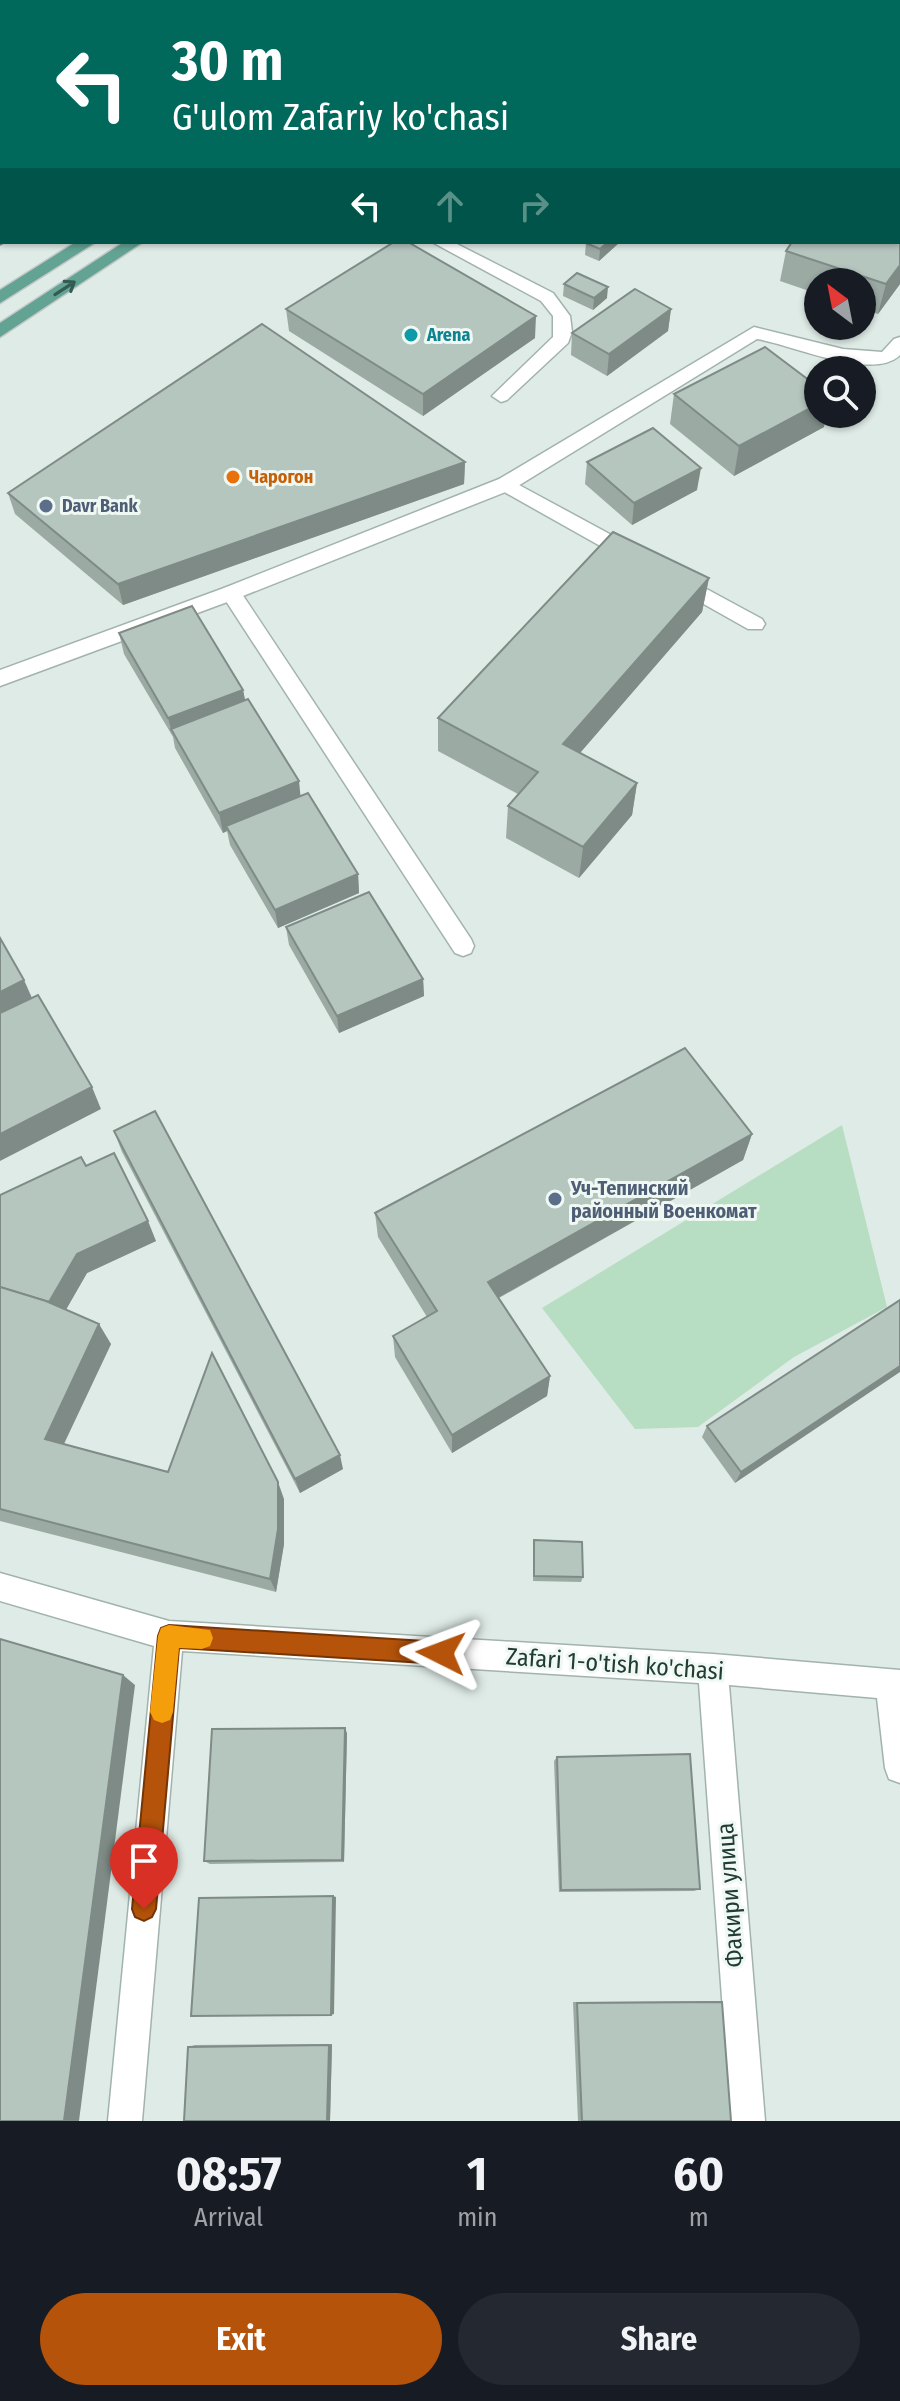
<!DOCTYPE html>
<html lang="en">
<head>
<meta charset="utf-8">
<style>
  :root { --surface:#171b24; --page:#242831; --text:#f1f3f6; --muted:#9ea1a6; --accent:#b45309 }
  body { margin:0; font-family:"Fira Sans Condensed",sans-serif; background:var(--page); color:var(--text); height:100vh; display:flex; flex-direction:column; font-size:30px; white-space:nowrap }
  * { box-sizing:border-box; margin:0 }
  p { font-size:26px; color:var(--muted) }
  .icon { flex:none; width:44px; height:44px; fill:none; stroke:currentColor; stroke-width:2; stroke-linecap:round; stroke-linejoin:round }
  .map { position:relative; height:2121px; overflow:hidden }
  .panel { display:flex; flex-direction:column; background:var(--surface); flex:1 }
  .panel>* { flex:none }
  .hud { position:absolute; left:0px; top:0px; width:900px; height:244px; box-shadow:0 2px 6px #0004; background:#00695c; color:#fff; overflow:hidden }
  .needle { width:52px; rotate:328deg }
  .fabs { position:absolute; left:804px; top:268px; display:grid; gap:16px }
  .fabs a { display:grid; place-items:center; width:72px; height:72px; border-radius:50%; background:var(--surface); box-shadow:0 2px 6px #0004; font-size:40px }
  .pin { position:absolute; display:grid; place-items:center; width:68px; height:68px; color:#fff; margin:-82px -34px; border-radius:50% 50% 50% 0; rotate:-45deg; box-shadow:0 0 8px #0007 }
  .pin .icon { rotate:45deg }
  .me { position:absolute; width:88px; margin:-44px; rotate:273deg; stroke-linejoin:round; filter:drop-shadow(0 0 6px #0008) }
  .turn { display:flex; align-items:center; gap:28px; height:168px; padding:0 40px; font-size:36px }
  .turn .icon { width:104px; height:104px; stroke-width:2.5 }
  .turn b { display:block; font-size:56px; line-height:68px }
  .lanes { display:flex; align-items:center; height:76px; padding:0 40px; background:#0003; justify-content:center; gap:40px; direction:ltr }
  .lanes .off { opacity:.35 }
  .eta { display:flex; justify-content:space-evenly; align-items:center; height:136px; text-align:center }
  .eta b { font-size:48px; font-weight:700; line-height:56px }
  .action { display:flex; gap:16px; margin-top:auto; padding:16px 40px }
  .action a { flex:1; height:92px; border-radius:48px; background:var(--accent); color:#fff; font-size:32px; font-weight:700; line-height:92px; text-align:center }
  .action a+a { background:var(--page); color:var(--text) }
  .map>svg:first-child { display:block }
  .green { fill:#b7dec2 }
  .lines { fill:none; stroke-linecap:round; stroke-linejoin:round }
  .service-casing { stroke:#a2b3ad; stroke-width:3 }
  .minor-casing { stroke:#a2b3ad; stroke-width:3 }
  .tertiary-casing { stroke:#a2b3ad; stroke-width:3 }
  .primary-casing { stroke:#c1c8c6; stroke-width:3 }
  .service { fill:#fff; fill-rule:evenodd }
  .minor { fill:#fff; fill-rule:evenodd }
  .tertiary { fill:#fff; fill-rule:evenodd }
  .primary { fill:#62a393; fill-rule:evenodd }
  .wall { fill:#9caaa4 }
  .shaded-wall { fill:#7f8b86 }
  .building { fill:#b5c6bf; stroke:#7f8b86; stroke-width:2 }
  .oneway { stroke:#345b51 }
  .route { fill:#b45309; stroke:#753606; stroke-width:2 }
  .slow { fill:#f59e0b }
  .culture-dot { fill:#0f9aa8; stroke:#f0f8f4; stroke-width:3 }
  .food-dot { fill:#e8710a; stroke:#f0f8f4; stroke-width:3 }
  .service-dot { fill:#5c6f8a; stroke:#f0f8f4; stroke-width:3 }
  .labels { text-anchor:middle; dominant-baseline:central; stroke-width:6; stroke-linejoin:round; paint-order:stroke }
  .far-culture-label { font-size:18px; font-weight:bold; fill:#0d838f; stroke:#f0f8f4; text-anchor:start }
  .far-food-label { font-size:18px; font-weight:bold; fill:#c56008; stroke:#f0f8f4; text-anchor:start }
  .far-service-label { font-size:18px; font-weight:bold; fill:#4e5e75; stroke:#f0f8f4; text-anchor:start }
  .service-label { font-size:20px; font-weight:bold; fill:#4e5e75; stroke:#f0f8f4; text-anchor:start }
  .near-street-label { font-size:24px; fill:#203c35; stroke:#f0f8f4 }
</style>
</head>
<body>
<div class="map">
<svg width="900" height="2121" viewBox="0 0 900 2121">
  <rect width="100%" height="100%" fill="#dfebe6"/>
  <path class="green" d="M842,1125L887,1307L794,1357L698,1427L635,1429L542,1308Z"/>
  <g class="lines">
    <g class="service-casing">
      <g id="service">
        <path d="M432,242H453L553,293L570,316L572,332L568,343L507,400L501,402L492,396L553,337V316L541,301Z"/>
        <path d="M506,478L641,551L644,556L641,561H627L499,489L497,484L499,479Z"/>
        <path d="M677,573L762,619L765,624L762,629H748L670,585L667,580Z"/>
        <path d="M231,586L238,588L471,939L474,946L471,953L463,956L455,953L224,598L221,593L224,588Z"/>
      </g>
    </g>
    <g class="minor-casing">
      <g id="minor">
        <path d="M754,327L843,349L882,352L894,339L900,337V355C873,382 791,344 757,339L513,489L238,598L0,686V670L224,588L499,479Z"/>
        <path d="M0,1573L169,1621L713,1654L900,1670V1783L889,1779L885,1768L877,1698L729,1685L765,2121H731L699,1683L182,1651L142,2121H108L154,1646L0,1601Z"/>
      </g>
    </g>
    <g class="tertiary-casing">
      <path id="tertiary" d="M551,0H570L571,2H552Z"/>
    </g>
    <g class="primary-casing">
      <g id="primary">
        <path d="M76,242H96L0,303V290Z"/>
        <path d="M124,242H143L0,337V323Z"/>
      </g>
    </g>
    <use href="#service" class="service"/>
    <use href="#minor" class="minor"/>
    <use href="#tertiary" class="tertiary"/>
    <use href="#primary" class="primary"/>
  </g>
  <g class="wall">
    <path d="M0,0H30L31,2H2V23L0,22Z"/>
    <path d="M200,0H306L310,2H206Z"/>
    <path d="M364,0H388L386,2H370Z"/>
    <path d="M586,242H620L599,261L585,255Z"/>
    <path d="M786,251L900,284L878,314L862,309V282H818V294L780,281Z"/>
    <path d="M564,284L607,298L593,310L563,296Z"/>
    <path d="M286,309L535,338L423,416L289,331Z"/>
    <path d="M671,309L668,331L607,376L571,355L572,333Z"/>
    <path d="M674,394L824,427L734,476L670,424Z"/>
    <path d="M465,462L464,484L123,605L15,514L8,493Z"/>
    <path d="M587,462L697,490L632,525L585,484Z"/>
    <path d="M709,578L702,612L580,753L637,783L632,815L579,878L506,838L508,806L518,794L438,751V718Z"/>
    <path d="M119,633L243,690L245,700L300,796L358,874L359,893L278,928L230,845L227,831L223,833L175,748L173,737L124,654Z"/>
    <path d="M286,927L423,979L424,996L339,1033L289,945Z"/>
    <path d="M114,1131L343,1469L300,1493L122,1152Z"/>
    <path d="M752,1134L743,1160L499,1298L550,1376L547,1396L452,1453L395,1357L393,1336L427,1317L378,1237L375,1213Z"/>
    <path d="M86,1166L156,1241L87,1273L66,1309L111,1344L64,1444L168,1472L284,1499V1544L276,1592L0,1521V1195Z"/>
    <path d="M900,1300L735,1483L702,1437L707,1426Z"/>
    <path d="M534,1540L583,1577L581,1582L533,1581Z"/>
    <path d="M347,1733L344,1862L210,1864L204,1861Z"/>
    <path d="M557,1757L700,1889L694,1891L559,1892L554,1761Z"/>
    <path d="M712,2001L722,2002L731,2121H578L573,2002Z"/>
    <path d="M332,2044L330,2121L188,2047L195,2045Z"/>
  </g>
  <g class="shaded-wall">
    <path d="M2,0H30L31,2H2V14L0,5V1Z"/>
    <path d="M0,77L2,85V107L0,109Z"/>
    <path d="M2,210V242H7L0,246V211Z"/>
    <path d="M608,242H620L599,261L600,249Z"/>
    <path d="M900,265V284L878,314L886,284Z"/>
    <path d="M608,287L607,298L593,310L594,298Z"/>
    <path d="M671,309L668,331L607,376L609,354Z"/>
    <path d="M536,316L535,338L423,416V394Z"/>
    <path d="M818,404V414H827L824,427L734,476L739,446Z"/>
    <path d="M465,462L464,484L123,605L118,584Z"/>
    <path d="M701,468L697,490L632,525L634,503Z"/>
    <path d="M709,578L702,612L560,776L563,744Z"/>
    <path d="M243,690L247,710L171,729L168,718Z"/>
    <path d="M299,781L301,801L226,826L227,831L223,833L219,813Z"/>
    <path d="M637,783L632,815L579,878L583,847Z"/>
    <path d="M358,874L359,893L278,928L275,910Z"/>
    <path d="M423,979L424,996L339,1033L337,1016Z"/>
    <path d="M24,980L32,998L0,1013V992Z"/>
    <path d="M92,1087L101,1109L0,1161V1134Z"/>
    <path d="M752,1134L743,1160L487,1304L488,1282Z"/>
    <path d="M148,1221L156,1241L87,1273L59,1322L48,1304L77,1254Z"/>
    <path d="M99,1324L111,1344L58,1456L45,1439Z"/>
    <path d="M900,1366V1372L735,1483L741,1472Z"/>
    <path d="M550,1376L547,1396L452,1453V1435Z"/>
    <path d="M340,1455L343,1469L300,1493L295,1479Z"/>
    <path d="M278,1482L284,1499V1544L276,1592L270,1579Z"/>
    <path d="M123,1675L135,1685L79,2121H64Z"/>
    <path d="M345,1728L347,1733L344,1862L342,1860Z"/>
    <path d="M333,1896L336,1897L334,2014L331,2015Z"/>
    <path d="M332,2044L330,2121H327L329,2045Z"/>
  </g>
  <g class="building">
    <path d="M34,0H152L158,2H31Z"/>
    <path d="M238,0H306L310,2H234Z"/>
    <rect x="0" y="31" width="2" height="43"/>
    <path d="M0,116H2V128L0,130Z"/>
    <path d="M0,143L2,144V210L0,211Z"/>
    <path d="M898,168L900,169V265L886,284L786,251L792,242H898Z"/>
    <path d="M394,242H408L536,316L423,394L286,309Z"/>
    <path d="M586,242H608L600,249L586,243Z"/>
    <path d="M577,273L608,287L594,298L564,284Z"/>
    <path d="M635,289L671,309L609,354L572,333Z"/>
    <path d="M262,324L465,462L118,584L8,493Z"/>
    <path d="M765,347L818,387V404L739,446L674,394Z"/>
    <path d="M653,428L701,468L634,503L587,462Z"/>
    <path d="M613,532L709,578L563,744L637,783L583,847L508,806L538,772L438,718Z"/>
    <path d="M192,606L243,690L168,718L119,633Z"/>
    <path d="M248,699L299,781L219,813L171,729Z"/>
    <path d="M308,793L358,874L275,910L226,826Z"/>
    <path d="M369,892L423,979L337,1016L286,927Z"/>
    <path d="M0,938L24,980L0,992Z"/>
    <path d="M38,995L92,1087L0,1134V1013Z"/>
    <path d="M685,1048L752,1134L488,1282L550,1376L452,1435L393,1336L437,1311L375,1213Z"/>
    <path d="M155,1111L340,1455L295,1479L114,1131Z"/>
    <path d="M114,1153L148,1221L77,1254L49,1302L0,1287V1195L81,1157L86,1166Z"/>
    <path d="M0,1287L46,1301L99,1324L45,1439L168,1472L212,1353L278,1482V1529L270,1579L0,1509Z"/>
    <path d="M900,1300V1366L741,1472L707,1426Z"/>
    <path d="M534,1540L582,1542L583,1577L534,1576Z"/>
    <path d="M0,1639L123,1675L64,2121H0Z"/>
    <path d="M345,1728L342,1860L204,1861L212,1729Z"/>
    <path d="M690,1754L700,1889L561,1890L557,1757Z"/>
    <path d="M333,1896L331,2015L191,2016L199,1898Z"/>
    <path d="M722,2002L731,2121H582L577,2003Z"/>
    <path d="M329,2045L327,2121H184L188,2047Z"/>
  </g>
  <defs><path id="oneway-shaft" d="M-6 0H5M1.5-3L5.5 0L1.5 3" fill="none" stroke-width="1.6" stroke-linecap="round" stroke-linejoin="round" transform="scale(2)"/></defs>
  <use class="oneway" href="#oneway-shaft" transform="translate(65 288) rotate(-33)"/>
  <path class="route" d="M169,1625L441,1642L449,1645L452,1653L449,1661L441,1664L179,1648L156,1909L152,1917L144,1921L135,1917L132,1909L158,1636L161,1628Z"/>
  <path class="slow" d="M169,1625L210,1630L213,1638L210,1646L202,1649L179,1648L173,1712L170,1720L162,1723L154,1720L150,1712L158,1636L161,1628Z"/>
  <circle class="culture-dot" cx="411" cy="335" r="8"/>
  <circle class="food-dot" cx="233" cy="477" r="8"/>
  <g class="service-dot">
    <circle cx="46" cy="506" r="8"/>
    <circle cx="555" cy="1199" r="8"/>
  </g>
  <g class="labels">
    <g class="far-culture-label">
      <text x="427" y="335">Arena</text>
    </g>
    <g class="far-food-label">
      <text x="249" y="477">Чарогон</text>
    </g>
    <g class="far-service-label">
      <text x="62" y="506">Davr Bank</text>
    </g>
    <g class="service-label">
      <text x="571" y="1188">Уч-Тепинский<tspan x="571" dy="23">районный Военкомат</tspan></text>
    </g>
    <g class="near-street-label">
      <text transform="translate(615 1664) rotate(4)">Zafari 1-o'tish ko'chasi</text>
      <text transform="translate(730 1895) rotate(-94)">Факири улица</text>
    </g>
  </g>
</svg>
<div class="fabs">
<a><svg class="needle" viewBox="-14 -14 28 28"><path d="M0-13l5 13h-10z" fill="#e53935"/><path d="M0 13l5-13h-10z" fill="#9ea1a6"/></svg></a>
<a><svg class="icon" aria-label="search" viewBox="0 0 24 24"><circle cx="10" cy="10" r="6"/><path d="M15 15l6 6"/></svg></a>
</div>
<div class="pin" style="left:144px;top:1909px;background:#d93025"><svg class="icon" aria-label="arrive" viewBox="0 0 24 24"><path d="M6 21V4h12l-3 4 3 4H6"/></svg></div>
<svg class="me" style="left:441px;top:1653px" viewBox="-20 -20 40 40"><path d="M0-17L14 15 0 8-14 15z" fill="#b45309" stroke="#fff" stroke-width="4"/></svg>
<div class="hud">
<div class="turn"><svg class="icon" aria-label="left" viewBox="0 0 24 24"><path d="M17 20v-9H6M10 6l-5 5 5 5"/></svg><div><b>30 m</b>G'ulom Zafariy ko'chasi</div></div>
<div class="lanes"><svg class="icon" aria-label="left" viewBox="0 0 24 24"><path d="M17 20v-9H6M10 6l-5 5 5 5"/></svg><svg class="icon off" aria-label="ahead" viewBox="0 0 24 24"><path d="M12 20V5M6 11l6-6 6 6"/></svg><svg class="icon off" aria-label="right" viewBox="0 0 24 24"><path d="M7 20v-9h11M14 6l5 5-5 5"/></svg></div>
</div>
</div>
<section class="panel">
<div class="eta">
<div><b>08:57</b><p>Arrival</p></div>
<div><b>1</b><p>min</p></div>
<div><b>60</b><p>m</p></div>
</div>
<div class="action"><a>Exit</a><a>Share</a></div>
</section>
</body>
</html>
